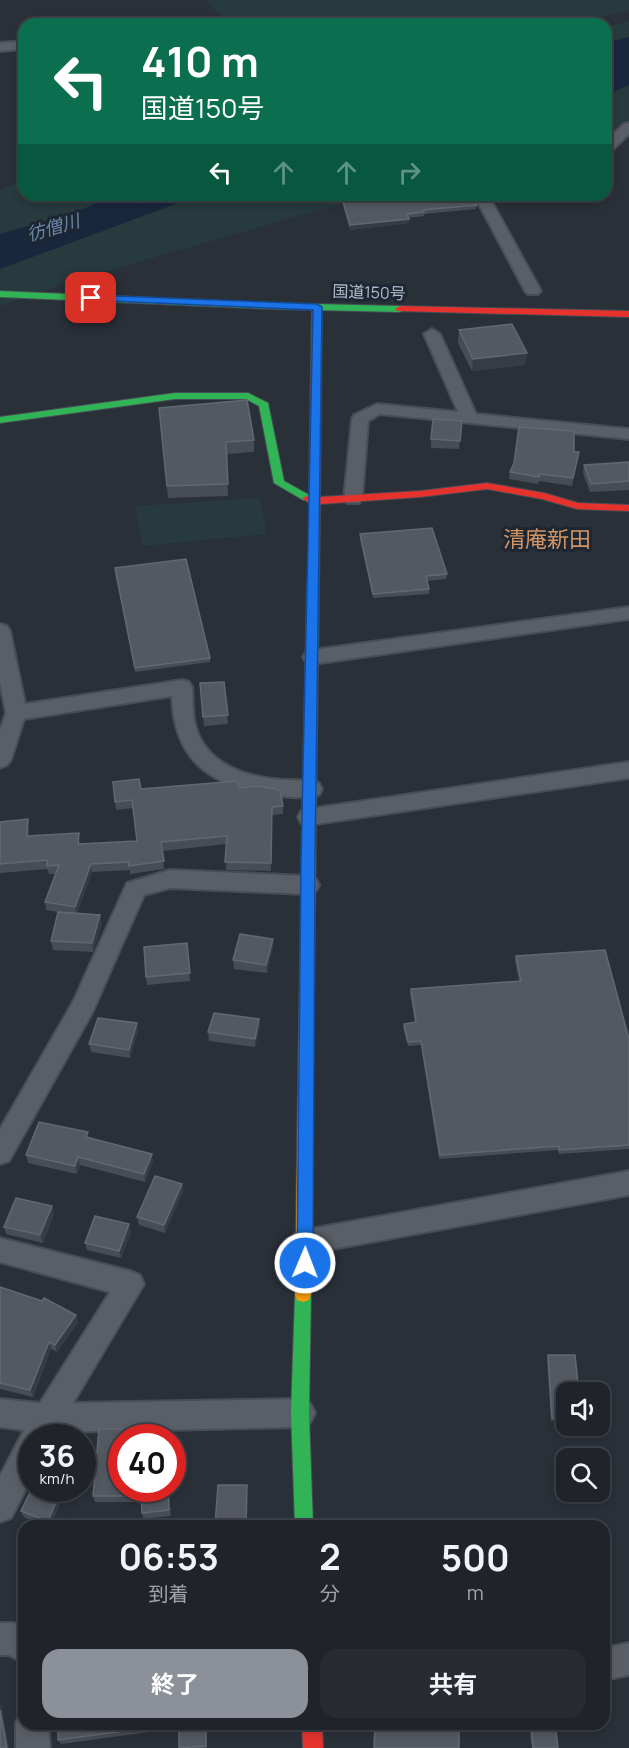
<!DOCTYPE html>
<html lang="ja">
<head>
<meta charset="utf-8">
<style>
  :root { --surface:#20242a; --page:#282c32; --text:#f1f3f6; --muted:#a2a4a8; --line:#3d4147; --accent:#8c9099 }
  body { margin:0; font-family:Manrope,"Noto Sans JP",sans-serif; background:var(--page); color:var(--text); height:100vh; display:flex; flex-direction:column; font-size:22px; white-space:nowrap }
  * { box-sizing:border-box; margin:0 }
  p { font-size:20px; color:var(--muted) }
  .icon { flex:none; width:33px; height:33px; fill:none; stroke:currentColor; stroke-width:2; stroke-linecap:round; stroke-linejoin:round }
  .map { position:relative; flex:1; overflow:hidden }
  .panel { position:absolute; left:18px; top:1520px; width:592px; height:210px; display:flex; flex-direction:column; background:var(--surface); border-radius:18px; box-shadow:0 3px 9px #0003,0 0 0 2px var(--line) }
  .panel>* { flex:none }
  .hud { position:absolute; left:18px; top:18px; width:594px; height:183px; border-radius:18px; box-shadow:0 3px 9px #0003,0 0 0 2px var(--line); background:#0b6e4f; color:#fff; overflow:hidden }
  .buttons { position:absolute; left:556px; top:1382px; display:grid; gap:12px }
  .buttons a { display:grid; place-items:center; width:54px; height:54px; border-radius:12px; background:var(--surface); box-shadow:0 3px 9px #0003,0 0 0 2px var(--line); font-size:30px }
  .speed { position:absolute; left:18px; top:1424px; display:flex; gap:12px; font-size:30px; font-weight:700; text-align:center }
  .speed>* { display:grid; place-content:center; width:78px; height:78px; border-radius:50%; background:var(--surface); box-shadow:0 3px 9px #0003,0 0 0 2px var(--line); line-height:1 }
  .speed small { font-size:15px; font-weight:400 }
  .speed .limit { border:9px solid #d22; background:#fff; color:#111 }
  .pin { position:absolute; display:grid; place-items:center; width:51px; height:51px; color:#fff; margin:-26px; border-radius:12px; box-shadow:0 3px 9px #0006 }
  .me { position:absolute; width:66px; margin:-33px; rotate:1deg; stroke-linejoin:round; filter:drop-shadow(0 0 4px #0008) }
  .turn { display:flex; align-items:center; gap:21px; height:126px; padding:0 24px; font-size:27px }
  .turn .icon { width:78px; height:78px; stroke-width:2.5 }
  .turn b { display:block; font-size:42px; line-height:51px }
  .lanes { display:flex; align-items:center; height:57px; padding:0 24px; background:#0003; justify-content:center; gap:30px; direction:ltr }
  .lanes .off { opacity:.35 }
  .eta { display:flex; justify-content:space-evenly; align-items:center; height:102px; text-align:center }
  .eta b { font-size:36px; font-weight:700; line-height:42px }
  .primary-button { display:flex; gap:12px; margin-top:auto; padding:12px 24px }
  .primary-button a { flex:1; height:69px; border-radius:18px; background:var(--accent); color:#fff; font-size:24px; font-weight:700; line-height:69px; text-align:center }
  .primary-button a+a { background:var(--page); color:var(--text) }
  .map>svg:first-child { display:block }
  .green { fill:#273a3e }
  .water { fill:#19273c }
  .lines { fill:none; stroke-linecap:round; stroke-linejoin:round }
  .river { fill:#19273c; fill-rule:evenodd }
  .street-casing { stroke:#484c55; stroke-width:4 }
  .fast-casing { stroke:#484c55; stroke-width:2 }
  .slow-casing { stroke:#484c55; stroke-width:2 }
  .jam-casing { stroke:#484c55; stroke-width:2 }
  .street { fill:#5a5e66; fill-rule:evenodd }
  .fast { fill:#30b455; fill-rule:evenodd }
  .slow { fill:#ff9f0a; fill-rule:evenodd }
  .jam { fill:#e5322d; fill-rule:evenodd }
  .wall { fill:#474c55 }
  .shaded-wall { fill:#373c44 }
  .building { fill:#535861; stroke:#626872; stroke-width:1.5 }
  .route { fill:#1a73e8; stroke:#114b97; stroke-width:1.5 }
  .labels { text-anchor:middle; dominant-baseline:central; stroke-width:6; stroke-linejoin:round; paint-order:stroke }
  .far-street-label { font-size:16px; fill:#b4bcc9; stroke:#1d2633 }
  .far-water-label { font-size:18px; font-style:italic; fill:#6d86a8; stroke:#1d2633 }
  .quarter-label { font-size:22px; fill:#d59563; stroke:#1d2633 }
</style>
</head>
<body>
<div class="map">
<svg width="629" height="1748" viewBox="0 0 629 1748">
  <rect width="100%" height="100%" fill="#2a3038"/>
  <g class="green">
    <path d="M205,0H629V11L602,17V22L595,24H182L226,20Z"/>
    <path d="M629,21V138L606,152V27Z"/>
    <path d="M24,181V195H371L69,282L0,306V189Z"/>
    <path d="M260,498L267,534L143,546L135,506Z"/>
  </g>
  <g class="water">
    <path d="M629,37V85L606,95V43Z"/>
    <path d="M148,195H200L0,269V243L84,219Z"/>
  </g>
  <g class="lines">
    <path class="river" d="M115,195H152L148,201L94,225L0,252V234L74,213Z"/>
    <g class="street-casing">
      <g id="street">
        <path d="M24,41V49L0,51V43Z"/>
        <path d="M629,123V134L611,151L606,152V141L624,124Z"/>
        <path d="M474,195H488L541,291L538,294H528L525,291Z"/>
        <path d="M432,329L440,334L476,414L629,429V439L380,414L368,421L362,499L359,503H347L344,499L352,419L354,415L377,404L458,412L424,334Z"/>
        <path d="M629,607V619L313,664L306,662L303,657L306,652L313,650Z"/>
        <path d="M0,624L7,626L10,631L25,704L182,680L189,682L192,687C193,699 192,712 195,724C203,760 239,775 273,779C288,781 304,779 319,783L322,789L319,795C303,799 284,797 268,794C208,785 174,759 172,696L24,719L11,760L7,765L0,768V730L6,713L0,683Z"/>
        <path d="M629,762V778L309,825L301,823L298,817L301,811L309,809Z"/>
        <path d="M170,870L308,876L316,879L319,885L316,891L308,894L170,888L144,895L92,1013L9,1161L0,1164V1129L73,1002L127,883Z"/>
        <path d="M629,1171V1195L305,1254L295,1251L292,1242L295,1233L305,1230Z"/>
        <path d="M0,1238L130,1271L140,1275L144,1284L73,1403L300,1399L310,1403L315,1413L310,1423L300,1427L56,1432L53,1437H32V1477L11,1518L0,1522V1476L24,1430L0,1427V1399L40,1403L110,1292L0,1262Z"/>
        <path d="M0,1623H14L24,1627V1663L9,1655H0Z"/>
        <path d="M629,1643V1675L604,1680V1648Z"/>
        <path d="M24,1711V1724H48L50,1748H16V1724L20,1712Z"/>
      </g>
    </g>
    <g class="fast-casing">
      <g id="fast">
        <path d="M0,291L272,303L400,306L405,309L400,312L272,309L0,297Z"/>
        <path d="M175,393H248L268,403L284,481L311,496V500H303L274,483L259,406L246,399H175L0,423V417Z"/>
        <path d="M313,579L319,583L316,822L309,827L302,822L307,583Z"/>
        <path d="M303,1286L309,1288L311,1294L309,1413L313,1526H295L291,1413L295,1294L297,1288Z"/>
      </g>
    </g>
    <g class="slow-casing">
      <path id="slow" d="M309,817L316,822L311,1294L309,1300L303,1302L297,1300L295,1294L302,822Z"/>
    </g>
    <g class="jam-casing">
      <g id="jam">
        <path d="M317,304L322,307L320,497L420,491L487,483L544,493L578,503L629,505V511L577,509L542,499L487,489L420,497L320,504L319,583L317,586H309V503L302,498L309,495L312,307Z"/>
        <path d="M400,306L629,311V317L397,311L395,309Z"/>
        <path d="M302,1724H322L323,1748H303Z"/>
      </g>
    </g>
    <use href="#street" class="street"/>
    <use href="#fast" class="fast"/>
    <use href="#slow" class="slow"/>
    <use href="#jam" class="jam"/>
  </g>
  <g class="wall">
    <path d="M357,195L477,205L476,209L424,214V216L408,218L409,223L350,230L342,202V198L357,197Z"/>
    <path d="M459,330L526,365L472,371L458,343Z"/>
    <path d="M159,408L254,440V452L227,454L228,496L168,498Z"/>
    <path d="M462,421L459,449L431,448V439Z"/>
    <path d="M574,452H579L572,486L539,481L538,484L509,479L510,472Z"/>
    <path d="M629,462V490L590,492L583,473L584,465Z"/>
    <path d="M360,534L447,574L446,579L427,581L429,589V594L373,598L360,539Z"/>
    <path d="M115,573L210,658V662L135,672Z"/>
    <path d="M224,682L228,724L204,726L200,683Z"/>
    <path d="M113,782L141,789L239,788L283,806V814L272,815L271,871L226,870L227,844L162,851L164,869L130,874V870L92,872L77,913L102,923L93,952L53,950L51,941L58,912L46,910L45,902L56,874H49L47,869L0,873V822L29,828V836L80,842V844L137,841L133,808L116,810Z"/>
    <path d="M273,939V947L267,973L234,969L233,960Z"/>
    <path d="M187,943L190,981L147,985L146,977Z"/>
    <path d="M516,956L629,1039V1149L559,1154L558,1150L439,1159L421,1045L408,1046L403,1028L404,1024L415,1023L410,993L411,989L519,981L515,961Z"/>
    <path d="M259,1019L260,1027L255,1047L209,1041L208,1032Z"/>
    <path d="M137,1023L138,1031L130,1058L91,1052L89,1044Z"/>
    <path d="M89,1138L153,1162L145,1182L80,1165L77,1174L28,1163L26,1155Z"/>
    <path d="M182,1184L183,1191L165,1233L139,1225L137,1217Z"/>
    <path d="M52,1206L54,1214L43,1243L6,1234L4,1227Z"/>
    <path d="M131,1232L121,1258L87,1250L85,1243Z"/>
    <path d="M0,1287L78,1322L57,1352L51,1349L33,1397L0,1389Z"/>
    <path d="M548,1355L578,1383L576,1387L567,1392V1421H551L547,1358Z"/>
    <path d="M99,1429H133L135,1437H122V1488H169L171,1516L143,1519L142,1513L141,1502H95L93,1496Z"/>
    <path d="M32,1488L51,1526H47L24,1517L21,1511Z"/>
    <path d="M58,1724H207V1748H179V1728L61,1744L58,1740Z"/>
    <path d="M529,1724H555L558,1748H532Z"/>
  </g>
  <g class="shaded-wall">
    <path d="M409,219V223L350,230V225Z"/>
    <path d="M527,353L526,365L472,371L473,359Z"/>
    <path d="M28,819L29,828V844L27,836Z"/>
    <path d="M91,864L92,872L76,915L75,907Z"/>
    <path d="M100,915L102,923L93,952L92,943Z"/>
    <path d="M273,939V947L267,973L266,965Z"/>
    <path d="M259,1019L260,1027L255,1047V1039Z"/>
    <path d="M137,1023L138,1031L130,1058L129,1050Z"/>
    <path d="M152,1154L153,1162L145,1182L144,1174Z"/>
    <path d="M78,1157L80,1165L77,1174L75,1166Z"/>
    <path d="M182,1184L183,1191L165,1233L164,1225Z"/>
    <path d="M52,1206L54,1214L43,1243L40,1235Z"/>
    <path d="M129,1224L131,1232L121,1258L119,1251Z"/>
    <path d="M76,1315L78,1322L57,1352L55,1345Z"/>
    <path d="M49,1342L51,1349L33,1397L30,1390Z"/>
    <path d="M62,1488H67L51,1526H50L48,1521Z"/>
    <path d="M168,1488H169L171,1516L169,1510Z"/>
    <path d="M0,1705L2,1707L9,1748H7L0,1710Z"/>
    <path d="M206,1724H207V1748L206,1746Z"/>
  </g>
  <g class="building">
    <path d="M358,195H472L477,205L423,210L424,212L407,214L409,219L350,225L342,198L358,197Z"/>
    <path d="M512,324L527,353L473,359L459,330Z"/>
    <path d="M247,400L254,440L226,442L228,484L167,486L159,408Z"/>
    <path d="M433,419L462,421L460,441L431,439Z"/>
    <path d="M519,427L574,431V452H579L573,478L540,474L539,477L510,472L514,463Z"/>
    <path d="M629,462V481L591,484L584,465Z"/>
    <path d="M432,528L447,574L426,576L429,589L373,594L360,534Z"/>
    <path d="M186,559L210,658L135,668L115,568Z"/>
    <path d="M224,682L228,715L203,717L200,683Z"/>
    <path d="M139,779L141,789L237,781L239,788L259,786L280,790L283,806L272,807L271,863L225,862L227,836L161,842L164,861L129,866V862L91,864L75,907L45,902L59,865L47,866V860L0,864V822L28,819L27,836L79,833L78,844L137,841L132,800L115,802L113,782Z"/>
    <path d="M58,912L100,915L92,943L51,941Z"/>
    <path d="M240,934L273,939L266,965L233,960Z"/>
    <path d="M187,943L190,973L146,977L144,947Z"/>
    <path d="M605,950L629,1039V1145L559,1150V1146L440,1155L421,1041L408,1042L404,1024L416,1022L411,989L521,981L516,956Z"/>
    <path d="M214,1013L259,1019L255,1039L208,1032Z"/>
    <path d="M98,1018L137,1023L129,1050L89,1044Z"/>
    <path d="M39,1122L88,1132L86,1137L152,1154L144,1174L78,1157L75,1166L26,1155Z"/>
    <path d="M155,1176L182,1184L164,1225L137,1217Z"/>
    <path d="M16,1198L52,1206L40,1235L4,1227Z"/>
    <path d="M95,1216L129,1224L119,1251L85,1243Z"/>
    <path d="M0,1287L42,1301L44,1298L76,1315L55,1345L49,1342L30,1390L0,1383Z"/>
    <path d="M548,1355H575L578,1383H575L576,1392H567V1417L552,1418Z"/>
    <path d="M99,1429H133V1437H122V1488H168L169,1510L142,1513L141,1496H93Z"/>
    <path d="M218,1485H247L246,1526H215Z"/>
    <path d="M32,1488H62L48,1521L21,1511Z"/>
    <path d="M0,1710L7,1748H0Z"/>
    <path d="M58,1724H176L58,1740Z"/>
    <path d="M179,1724H206V1746L179,1748Z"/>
    <path d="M375,1724H459V1748H374Z"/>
    <path d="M531,1724H555L558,1748H533Z"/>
  </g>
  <path class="route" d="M91,295L317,304L322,307L315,862L313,1263L311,1269L305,1271L299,1269L297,1263L301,862L313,310L87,300L86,298Z"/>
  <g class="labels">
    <g class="far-street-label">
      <text transform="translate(369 292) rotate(2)">国道150号</text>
    </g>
    <g class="far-water-label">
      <text transform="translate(53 227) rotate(-16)">彷僧川</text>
    </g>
    <g class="quarter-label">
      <text x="547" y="539">清庵新田</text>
    </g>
  </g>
</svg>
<div class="buttons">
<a><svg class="icon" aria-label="sound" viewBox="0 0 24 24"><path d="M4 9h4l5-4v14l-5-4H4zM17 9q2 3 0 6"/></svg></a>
<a><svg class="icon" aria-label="search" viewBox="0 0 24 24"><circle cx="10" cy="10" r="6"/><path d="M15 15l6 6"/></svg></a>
</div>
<div class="speed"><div>36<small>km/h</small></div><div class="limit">40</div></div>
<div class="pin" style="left:91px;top:298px;background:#d93025"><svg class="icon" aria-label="arrive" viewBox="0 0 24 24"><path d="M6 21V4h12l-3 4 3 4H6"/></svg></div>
<svg class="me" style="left:305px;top:1263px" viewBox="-20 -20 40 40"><circle r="17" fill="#1a73e8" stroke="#fff" stroke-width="3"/><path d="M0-11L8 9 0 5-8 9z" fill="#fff"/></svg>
<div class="hud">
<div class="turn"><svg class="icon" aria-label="left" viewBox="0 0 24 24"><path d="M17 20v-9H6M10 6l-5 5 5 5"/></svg><div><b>410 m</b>国道150号</div></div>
<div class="lanes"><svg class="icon" aria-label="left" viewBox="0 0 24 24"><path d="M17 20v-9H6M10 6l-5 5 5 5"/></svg><svg class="icon off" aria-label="ahead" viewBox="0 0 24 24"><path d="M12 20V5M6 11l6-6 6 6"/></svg><svg class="icon off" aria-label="ahead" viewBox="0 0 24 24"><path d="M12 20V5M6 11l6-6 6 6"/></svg><svg class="icon off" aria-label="right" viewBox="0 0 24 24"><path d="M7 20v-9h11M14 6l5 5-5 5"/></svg></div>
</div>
<section class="panel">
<div class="eta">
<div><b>06:53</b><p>到着</p></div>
<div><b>2</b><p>分</p></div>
<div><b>500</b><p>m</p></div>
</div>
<div class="primary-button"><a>終了</a><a>共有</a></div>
</section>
</div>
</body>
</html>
